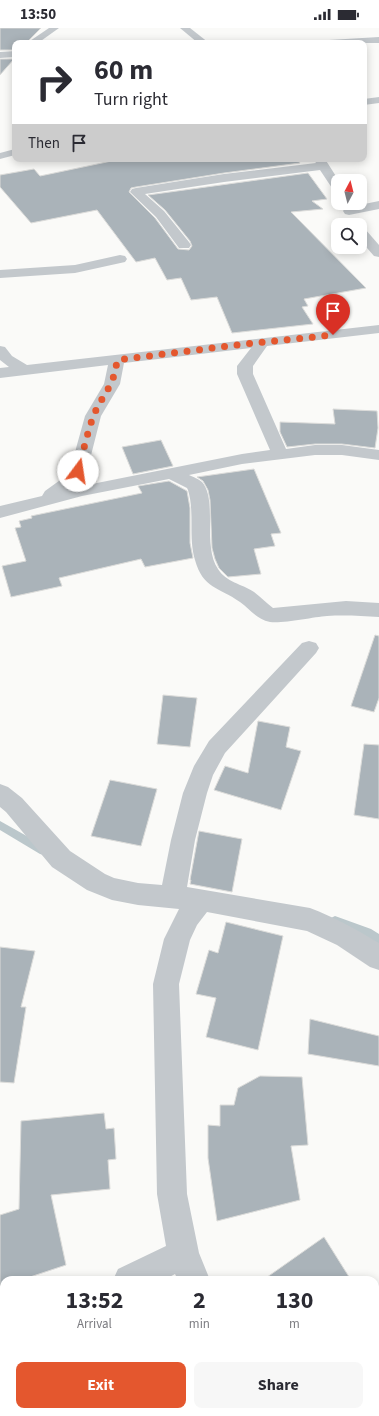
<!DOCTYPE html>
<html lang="en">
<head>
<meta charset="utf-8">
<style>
  :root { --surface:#fff; --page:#f7f7f7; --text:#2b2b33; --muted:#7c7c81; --accent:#e4572e }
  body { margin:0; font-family:"Source Sans 3",sans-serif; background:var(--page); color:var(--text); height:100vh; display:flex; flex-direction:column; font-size:15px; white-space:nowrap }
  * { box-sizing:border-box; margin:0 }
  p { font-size:13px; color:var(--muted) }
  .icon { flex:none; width:22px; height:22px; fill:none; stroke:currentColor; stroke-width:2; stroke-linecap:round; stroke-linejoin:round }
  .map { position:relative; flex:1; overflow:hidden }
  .drawer { position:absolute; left:0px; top:1248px; width:379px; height:140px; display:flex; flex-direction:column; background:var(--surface); border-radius:12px 12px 0 0; box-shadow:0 2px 10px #0003 }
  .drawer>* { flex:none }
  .top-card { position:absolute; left:12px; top:12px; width:355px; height:122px; border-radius:8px; box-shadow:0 2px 10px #0003; background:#fff; color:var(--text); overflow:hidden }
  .needle { width:26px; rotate:7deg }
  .buttons { position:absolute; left:331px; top:146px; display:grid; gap:8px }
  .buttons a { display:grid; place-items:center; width:36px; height:36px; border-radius:8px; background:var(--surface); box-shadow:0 2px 10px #0003; font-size:20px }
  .pin { position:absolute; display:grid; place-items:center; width:34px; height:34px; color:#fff; margin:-41px -17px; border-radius:50% 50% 50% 0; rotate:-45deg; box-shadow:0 0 4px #0007 }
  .pin .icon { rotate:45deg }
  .me { position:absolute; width:44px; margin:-22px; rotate:14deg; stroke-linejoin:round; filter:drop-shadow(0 0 3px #0008) }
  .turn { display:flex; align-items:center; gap:14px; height:84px; padding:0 16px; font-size:18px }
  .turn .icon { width:52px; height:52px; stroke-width:2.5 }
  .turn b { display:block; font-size:28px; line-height:34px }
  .then { display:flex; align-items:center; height:38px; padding:0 16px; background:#0003; gap:8px; font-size:15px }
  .eta { display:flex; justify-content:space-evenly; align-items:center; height:68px; text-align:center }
  .eta b { font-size:24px; font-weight:700; line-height:28px }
  .primary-button { display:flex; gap:8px; margin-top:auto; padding:8px 16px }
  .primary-button a { flex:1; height:46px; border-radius:8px; background:var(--accent); color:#fff; font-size:16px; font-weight:700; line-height:46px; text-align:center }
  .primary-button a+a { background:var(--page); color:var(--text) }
  .status { display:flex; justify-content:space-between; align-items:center; height:28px; padding:0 20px; background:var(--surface); direction:ltr }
  .status svg { height:11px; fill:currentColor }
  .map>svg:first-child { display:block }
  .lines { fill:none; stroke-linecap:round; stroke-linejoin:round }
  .stream { fill:#bbc7cb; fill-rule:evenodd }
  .building { fill:#aab3b9; stroke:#dcdcda }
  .minor { fill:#c3c8cc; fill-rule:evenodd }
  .route { stroke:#e4572e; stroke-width:7; stroke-dasharray:0 12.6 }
</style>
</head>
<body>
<div class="status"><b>13:50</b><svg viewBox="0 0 49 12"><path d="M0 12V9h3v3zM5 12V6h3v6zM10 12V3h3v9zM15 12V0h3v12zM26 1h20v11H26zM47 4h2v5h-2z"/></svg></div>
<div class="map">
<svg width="379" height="1388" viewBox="0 0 379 1388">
  <rect width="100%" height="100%" fill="#fafaf8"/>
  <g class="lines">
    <g class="stream">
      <path d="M0,793L48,820L49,823L48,826L44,827L40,826L0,802Z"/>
      <path d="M335,888L371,901L379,906V917L364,908L331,896L330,893L331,890Z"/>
    </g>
  </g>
  <g class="building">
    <path d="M0,0H41L26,15H15V22H0Z"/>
    <path d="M0,31H14L0,47Z"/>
    <path d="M121,131H297L300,135L224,145L136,159L131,160L129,164L155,190L178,221L189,222L192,218L190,213L165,182L148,167L308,145L327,171L312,173L323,181L291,184L366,260L304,271L308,278L302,279L313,296L232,305L217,269L191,272L181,250L167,252L155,230L136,234L97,182L31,195L0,159V147L34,141L40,148Z"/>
    <path d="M333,381L377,383L378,400L375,420L342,416H315L287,419L280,404V394L335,396Z"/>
    <path d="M161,412L173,438L133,446L122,419Z"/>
    <path d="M254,441L281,505L271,506L275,518L254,521L261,546L228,549L219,540L215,531L212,520L210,472L208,462L203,453L197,449Z"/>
    <path d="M169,453L187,463L190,480V515L193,530L145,539L141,531L59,550L62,558L11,569L2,538L26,533L15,500L21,499L19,493L32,490L31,488L142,465L138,458Z"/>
    <path d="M375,607L379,608V670L374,684L351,678Z"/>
    <path d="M163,667L197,670L190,719L157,716Z"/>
    <path d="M258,693L290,699L286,719L301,723L281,782L214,762L225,738L248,745Z"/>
    <path d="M364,716L379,717V791L354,787Z"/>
    <path d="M110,752L157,761L141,818L91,808Z"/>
    <path d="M199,803L242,811L232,864L190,856L191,852H190Z"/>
    <path d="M226,894L283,908L258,1022L206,1009L216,970L196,966L209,922L218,925Z"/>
    <path d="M0,919L35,923L21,979H26L14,1055L0,1054Z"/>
    <path d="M310,991L379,1008V1038L308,1026Z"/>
    <path d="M260,1048L302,1049L308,1117L291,1118L300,1172L217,1193L208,1130V1097L220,1098V1077H234L238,1060Z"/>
    <path d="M104,1085L106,1101L114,1100L116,1131L108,1132L110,1161L51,1167L66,1237L21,1252H4V1258L0,1259V1187L19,1181L21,1093Z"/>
    <path d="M324,1209L351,1252H263Z"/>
  </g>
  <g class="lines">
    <g class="minor">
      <path d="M49,0H59L38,15H27Z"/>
      <path d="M180,0H190L209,15H198Z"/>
      <path d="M379,9V15H324L329,12Z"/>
      <path d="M15,23V29L0,30V24Z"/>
      <path d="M379,69V75L364,77V71Z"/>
      <path d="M15,121V127L0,131V125Z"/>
      <path d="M313,131H325L339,153H338V164L334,163L320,142L224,154L145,166L164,183L189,214L191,217L189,220H179L156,189L130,164L132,161L136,160L224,146L316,135Z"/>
      <path d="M379,173V181L349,187L345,186L343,183L345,180Z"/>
      <path d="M360,200L365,201L379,217V229L374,228L360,212Z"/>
      <path d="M120,227L125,228L127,231L125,234L75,245L0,250V242L75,237Z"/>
      <path d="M379,297V305L267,318L253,338V346L286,421L315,417H342L379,422V432L342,427H315L242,436L189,447C193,449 199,451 202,454C218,472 202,518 218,541C226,554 242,556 254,564C261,569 266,575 273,580L346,573L379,575V589C362,588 345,587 327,588C313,589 282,596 270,594C256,591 250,581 240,574C219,559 203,561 195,532C188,509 195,485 188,462L187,460L169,451L82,468L0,490V478L42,468L45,463L63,450L70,442L85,388L104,356L108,337L0,350V340L9,339L0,332V318L5,319L12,328L27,337ZM251,320L237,338V346L270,422L242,426L72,460L87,443L101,388L120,356L124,335Z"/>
      <path d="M309,613L316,615L319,620L316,625L225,725L213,747L207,765L195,812L187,859L310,880C334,889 357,902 379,915V942L370,939L337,917L307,903L207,884L197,897L190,912L179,956L187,1166L199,1225L210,1252H178L175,1246L164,1252H113L118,1241L166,1218L157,1166L153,956L164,911L179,881L138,877L112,872L87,862L52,839L6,784L0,779V756L8,759L22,770L70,823L105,846L114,850L138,855L162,857L171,812L183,765L194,738L209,713L302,615Z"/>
      <path d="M4,1279V1313L0,1314V1280Z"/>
      <path d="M243,1384H279L281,1388H245Z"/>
    </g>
  </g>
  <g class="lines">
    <path class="route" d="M78,443C83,425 87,406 93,389C102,366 114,360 117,332L245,316L333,307"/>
  </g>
</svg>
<div class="buttons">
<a><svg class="needle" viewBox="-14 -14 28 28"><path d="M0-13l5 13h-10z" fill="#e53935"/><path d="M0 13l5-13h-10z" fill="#7c7c81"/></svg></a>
<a><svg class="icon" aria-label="search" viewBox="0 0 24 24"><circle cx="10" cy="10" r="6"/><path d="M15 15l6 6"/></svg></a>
</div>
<div class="pin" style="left:333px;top:307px;background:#d93025"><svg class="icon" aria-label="arrive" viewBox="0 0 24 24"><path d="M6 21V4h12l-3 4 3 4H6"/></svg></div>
<svg class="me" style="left:78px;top:443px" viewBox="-20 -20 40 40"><circle r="19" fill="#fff"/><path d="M0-13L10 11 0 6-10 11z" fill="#e4572e"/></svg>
<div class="top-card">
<div class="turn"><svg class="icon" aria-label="right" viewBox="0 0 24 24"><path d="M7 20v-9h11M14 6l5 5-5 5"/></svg><div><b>60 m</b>Turn right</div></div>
<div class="then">Then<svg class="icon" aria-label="arrive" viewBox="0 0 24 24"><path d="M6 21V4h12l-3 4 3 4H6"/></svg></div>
</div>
<section class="drawer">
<div class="eta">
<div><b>13:52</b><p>Arrival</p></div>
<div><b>2</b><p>min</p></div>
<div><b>130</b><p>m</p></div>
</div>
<div class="primary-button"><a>Exit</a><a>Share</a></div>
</section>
</div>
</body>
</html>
